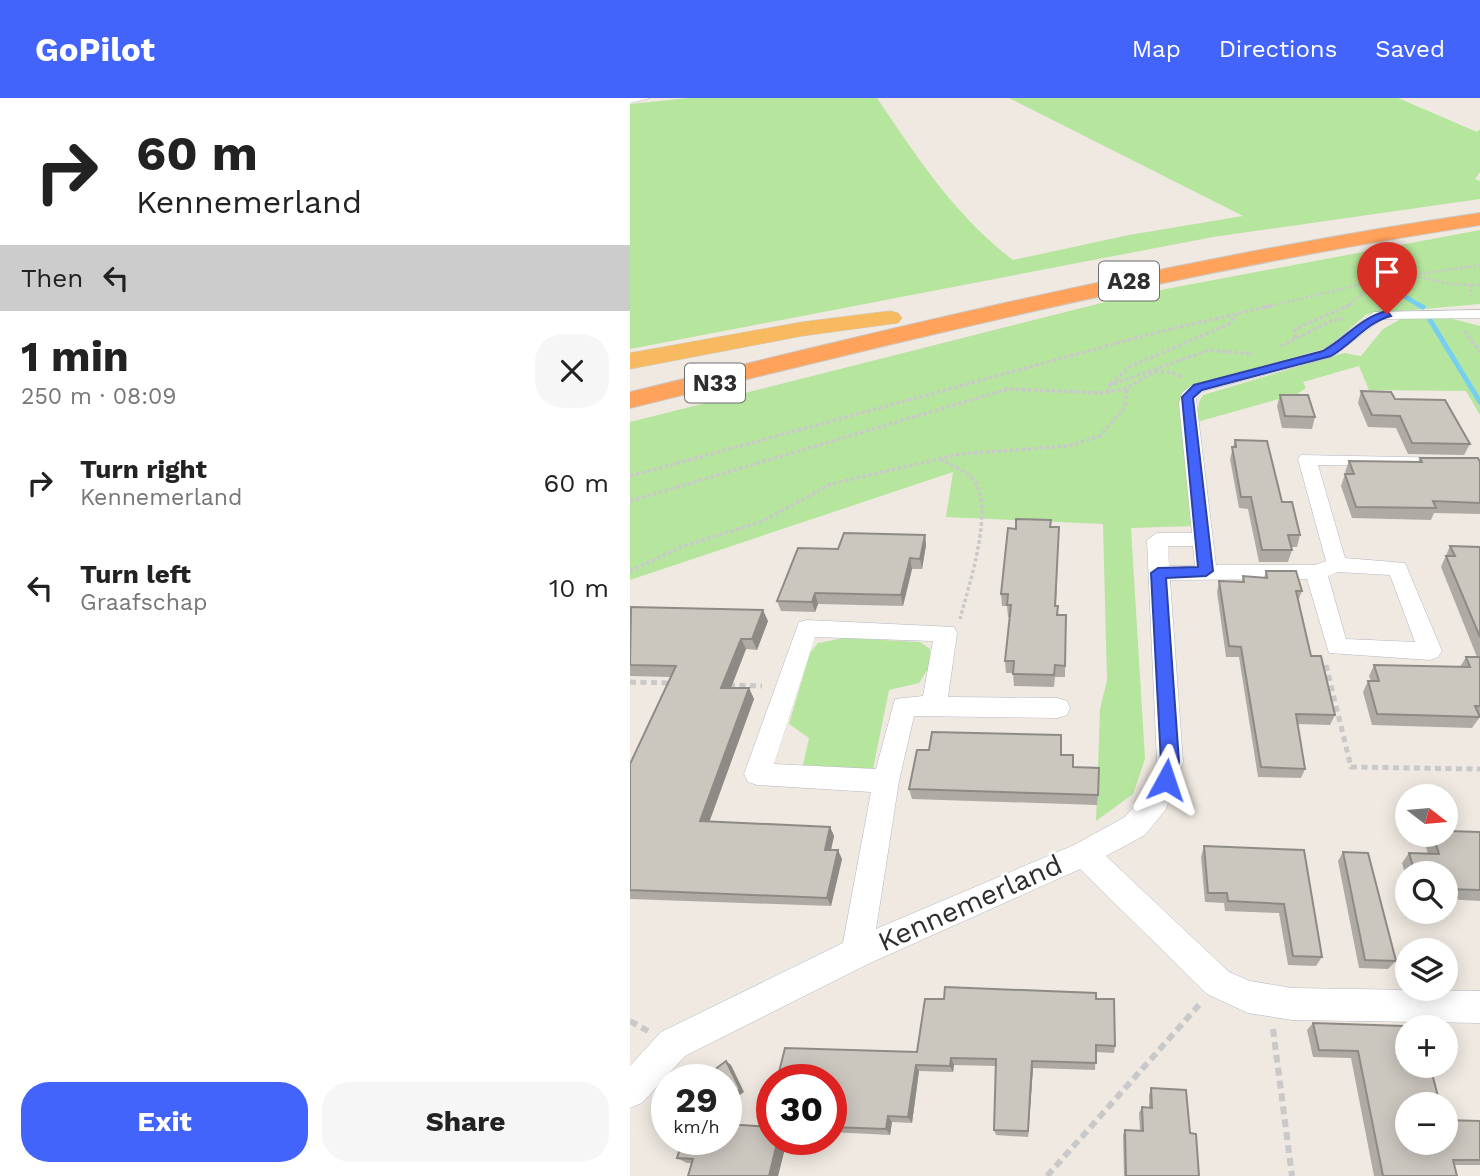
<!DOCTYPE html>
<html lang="en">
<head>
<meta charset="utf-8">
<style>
  :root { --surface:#fff; --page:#f6f6f6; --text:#222; --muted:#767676; --accent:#4264fb }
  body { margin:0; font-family:"Work Sans",sans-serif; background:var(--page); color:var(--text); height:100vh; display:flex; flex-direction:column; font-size:26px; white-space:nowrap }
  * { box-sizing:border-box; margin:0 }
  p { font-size:23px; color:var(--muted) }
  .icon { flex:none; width:38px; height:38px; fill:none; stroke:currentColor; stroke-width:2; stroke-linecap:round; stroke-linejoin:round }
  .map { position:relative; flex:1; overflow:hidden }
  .sheet { display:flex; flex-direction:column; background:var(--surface); width:630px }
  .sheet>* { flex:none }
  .hud { background:#fff; color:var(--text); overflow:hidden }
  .needle { width:46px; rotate:106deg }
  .fabs { position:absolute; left:765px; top:686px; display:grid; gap:14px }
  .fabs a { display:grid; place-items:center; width:63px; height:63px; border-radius:50%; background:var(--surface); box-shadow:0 4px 18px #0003; font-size:35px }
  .speed { position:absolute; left:21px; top:966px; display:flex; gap:14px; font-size:35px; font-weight:700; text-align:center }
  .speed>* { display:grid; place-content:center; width:91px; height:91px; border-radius:50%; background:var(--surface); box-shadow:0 4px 18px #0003; line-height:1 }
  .speed small { font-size:18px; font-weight:400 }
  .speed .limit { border:10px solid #d22; background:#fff; color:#111 }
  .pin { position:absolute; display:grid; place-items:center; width:60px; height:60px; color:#fff; margin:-72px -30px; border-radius:50% 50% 50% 0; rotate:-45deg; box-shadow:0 0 7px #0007 }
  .pin .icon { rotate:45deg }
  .me { position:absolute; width:77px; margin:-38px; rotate:5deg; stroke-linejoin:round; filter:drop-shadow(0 0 5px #0008) }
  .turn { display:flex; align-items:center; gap:24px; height:147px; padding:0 21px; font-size:32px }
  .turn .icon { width:91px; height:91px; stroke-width:2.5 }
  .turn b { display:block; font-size:49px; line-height:60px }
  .then { display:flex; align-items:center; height:66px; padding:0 21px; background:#0003; gap:14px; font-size:26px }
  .round { display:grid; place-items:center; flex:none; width:74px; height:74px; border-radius:28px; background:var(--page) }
  .headline { display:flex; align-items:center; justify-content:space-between; height:119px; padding:0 21px }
  h1 { font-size:42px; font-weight:700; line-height:52px }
  .cta { display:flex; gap:14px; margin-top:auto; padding:14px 21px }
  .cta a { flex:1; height:80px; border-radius:28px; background:var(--accent); color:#fff; font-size:28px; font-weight:700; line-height:80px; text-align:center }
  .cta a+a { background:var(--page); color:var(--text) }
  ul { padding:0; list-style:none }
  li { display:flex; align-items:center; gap:21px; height:105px; padding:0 21px }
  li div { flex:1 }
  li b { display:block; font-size:26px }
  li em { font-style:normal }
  header { display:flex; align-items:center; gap:42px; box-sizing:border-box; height:98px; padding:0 35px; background:var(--accent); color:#fff }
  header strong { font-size:33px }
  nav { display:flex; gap:38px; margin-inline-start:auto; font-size:24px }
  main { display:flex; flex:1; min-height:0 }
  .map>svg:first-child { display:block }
  .green { fill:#b6e59e }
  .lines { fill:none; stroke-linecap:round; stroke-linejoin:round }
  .stream-far1 { stroke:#75cff0; stroke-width:4.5 }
  .stream { stroke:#75cff0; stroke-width:5 }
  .minor-casing { stroke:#b4b7c1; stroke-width:1 }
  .trunk-casing { stroke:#c9c9c9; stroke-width:1 }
  .motorway-casing { stroke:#c9c9c9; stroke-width:2 }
  .path-far3 { stroke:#c9c9c9; stroke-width:2.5; stroke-dasharray:2.5 2; stroke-linecap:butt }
  .path-far2 { stroke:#c9c9c9; stroke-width:3.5; stroke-dasharray:3.5 2.5; stroke-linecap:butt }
  .path-far1 { stroke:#c9c9c9; stroke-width:5; stroke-dasharray:6 4.5; stroke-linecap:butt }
  .path { stroke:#c9c9c9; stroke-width:6; stroke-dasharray:8 5; stroke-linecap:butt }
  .minor { fill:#fff; fill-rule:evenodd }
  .trunk { fill:#f8ba60; fill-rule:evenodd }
  .motorway { fill:#ffa35c; fill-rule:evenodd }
  .wall { fill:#afaba4 }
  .shaded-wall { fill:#8e8b86 }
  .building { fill:#cbc7bf; stroke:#8e8b86; stroke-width:2 }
  .route { fill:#4264fb; stroke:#2b41a3; stroke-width:2 }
  .labels { text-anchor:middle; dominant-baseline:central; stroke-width:6; stroke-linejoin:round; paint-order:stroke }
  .shield { fill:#fff; stroke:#6d6d6d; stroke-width:2 }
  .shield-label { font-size:23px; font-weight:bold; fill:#2e2e2e }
  .near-street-label { font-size:28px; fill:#2e2e2e; stroke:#fff }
</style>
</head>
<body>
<header>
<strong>GoPilot</strong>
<nav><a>Map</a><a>Directions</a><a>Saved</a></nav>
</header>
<main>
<section class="sheet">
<div class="hud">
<div class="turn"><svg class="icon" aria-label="right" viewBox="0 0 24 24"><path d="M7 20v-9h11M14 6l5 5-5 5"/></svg><div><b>60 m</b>Kennemerland</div></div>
<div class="then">Then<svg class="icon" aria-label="left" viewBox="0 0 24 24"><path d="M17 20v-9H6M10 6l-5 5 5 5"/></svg></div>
</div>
<div class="headline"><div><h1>1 min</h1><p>250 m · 08:09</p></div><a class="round"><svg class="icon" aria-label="close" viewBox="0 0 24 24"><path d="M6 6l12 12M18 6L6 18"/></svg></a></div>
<ul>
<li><svg class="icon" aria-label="right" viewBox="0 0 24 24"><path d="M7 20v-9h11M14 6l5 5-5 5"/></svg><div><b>Turn right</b><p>Kennemerland</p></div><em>60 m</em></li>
<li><svg class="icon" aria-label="left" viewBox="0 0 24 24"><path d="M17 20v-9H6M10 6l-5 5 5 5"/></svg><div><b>Turn left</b><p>Graafschap</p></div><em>10 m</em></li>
</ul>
<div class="cta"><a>Exit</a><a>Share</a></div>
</section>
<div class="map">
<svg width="850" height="1078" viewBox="0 0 850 1078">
  <rect width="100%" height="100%" fill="#efe9e1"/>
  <g class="green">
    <path d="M59,0H247C287,59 325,118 383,162L499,137L613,118L379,0H768L847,34L850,31V74L845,81L850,83V101L583,139L0,251V6Z"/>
    <path d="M850,132V206L737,216L697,250L568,286L551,302L564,428L501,430L515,661L503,696L466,723L470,611L477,582L473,426L316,419L323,374L0,482V324L499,198Z"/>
    <path d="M771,221H823L850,228V317L836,293L739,292L729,268L673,284L676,290L667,296L567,324L569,304L573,297L714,255L731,258L753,231Z"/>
    <path d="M214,540L290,544L300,551L299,569L289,585L259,592L243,671L173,667L179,640L159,626L180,555L188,545Z"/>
  </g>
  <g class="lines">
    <path class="stream-far1" d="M766,193L792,209"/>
    <g class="stream">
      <path d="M789,207L793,209"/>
      <path d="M800,222L850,304"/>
    </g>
    <g class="minor-casing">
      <g id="minor">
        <path d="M0,0H20L0,5Z"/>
        <path d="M850,212V220L752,221L702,259L574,293L566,301L586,467H685L696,463L668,361L671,357L826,360L829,364L820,369L688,367L715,460L775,465L812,553L808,559L800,562L699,555L677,481L540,482L553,664L536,711L515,737L476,758L599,874L620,883L662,890L850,893V925L662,922L618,915L577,896L450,771L238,866L55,958L12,1005L0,1010V968L31,934L213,845L241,694L127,687L118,684L114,676L169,524L177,522L324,529L327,535L318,599L428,600L437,603L440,610L437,617L428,620L284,618L269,683L246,831L444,747L495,719L515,696L527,664L517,442L527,435H562L549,305L552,295L562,287L692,253L744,214ZM538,448H563L565,468H539ZM708,474L760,477L785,544L716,541L698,478ZM185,539L303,543L293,598L265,601L246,671L144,666Z"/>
      </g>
    </g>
    <g class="trunk-casing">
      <path id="trunk" d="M260,213L268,215L272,220L268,225L172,238L0,271V255L172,224Z"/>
    </g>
    <g class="motorway-casing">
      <path id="motorway" d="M850,115V127C563,171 282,240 0,310V294C282,225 563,157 850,115Z"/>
    </g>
    <g class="path-far3">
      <path d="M785,178L820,186L850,187"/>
      <path d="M841,187V199"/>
      <path d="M636,209L749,182L850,167"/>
      <path d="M716,209L748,183"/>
    </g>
    <g class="path-far2">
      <path d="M834,233L850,254"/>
      <path d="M665,240V231L720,207"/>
      <path d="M651,248L703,222L713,221"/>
      <path d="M481,286L499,269L599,226L607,216"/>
      <path d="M477,294L480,287L579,252L623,256"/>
      <path d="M310,361C320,367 335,372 343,381C366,408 338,490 330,521"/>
      <path d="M0,378L524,235L644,207"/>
      <path d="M0,403L378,291L473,295L495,291L524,274H541L552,279"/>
      <path d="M0,473L51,449L133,423L201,386L330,356L438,348L470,338L495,309L497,292"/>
    </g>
    <g class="path-far1">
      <path d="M696,567L721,669L850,671"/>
      <path d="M0,584L41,585"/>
      <path d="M99,587L132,588"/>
    </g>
    <g class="path">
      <path d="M0,923L18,933"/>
      <path d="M643,931L662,1078"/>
      <path d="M417,1078L569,907"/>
    </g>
    <use href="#minor" class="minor"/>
    <use href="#trunk" class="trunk"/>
    <use href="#motorway" class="motorway"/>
  </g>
  <g class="wall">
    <path d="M731,293L765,301L840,346L834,357L778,356L766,330L738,329L728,305Z"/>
    <path d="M650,297L685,319L682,331L652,330L647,308Z"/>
    <path d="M605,342L652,404L670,437L667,449H661L662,452L658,464H629L618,411L609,410L600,361Z"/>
    <path d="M790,360L850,364V416L804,415L801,422L722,420L711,388L715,376H716L715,374L719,363L788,364Z"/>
    <path d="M421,422V429H429L426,508H428V517H436L435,579H425L424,589L384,588L383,575H376L375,563L380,519H378L377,508H372L371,496L386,431Z"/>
    <path d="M295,437L296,447L292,471H282L273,508L188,506L185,514L151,513L147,503L208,451Z"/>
    <path d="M820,448L850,449V619L842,630L742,627L733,594L738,583H741L739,578L744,567L830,569L836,559H847L811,469Z"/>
    <path d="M636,473L672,493L668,503L681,558L705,617L700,627L667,626L675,671L671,680L628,679L609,559H596L587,494L589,483L612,484L613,478L634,480Z"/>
    <path d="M0,510L138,523L127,552L116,551L101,590H119L124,601L79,724L200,729L204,738L201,752L212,761L201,808L0,801V666L41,579L0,578Z"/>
    <path d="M431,657L468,697L467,707L282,701L279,691Z"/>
    <path d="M850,734V803L816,801V775H777V783L772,765L779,755L798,756L794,743L799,737H816Z"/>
    <path d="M574,748L674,752L692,859L686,868L658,867L649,815L595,813L594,805L575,804L571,759Z"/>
    <path d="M713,754L766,863L758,871L729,870L708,763Z"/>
    <path d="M314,901H466L485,948L484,955L466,954L465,972L403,970L398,1039L366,1037L364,1032L366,968L324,967L323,974L289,973L282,1025L262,1024L260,1037L201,1034V982L156,981L149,974L287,954Z"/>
    <path d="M683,925L773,928L777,1045L850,1023V1067H824L827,1078H744L721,960L683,959L677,932Z"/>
    <path d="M521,990L560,1035L569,1078H494L493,1037L495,1032L510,1033L509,1015L512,1009L519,1010V997Z"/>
    <path d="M142,1041H193L192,1043L157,1042L148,1078H58L61,1065H57L47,1060Z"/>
  </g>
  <g class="shaded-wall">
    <path d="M295,437L296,447L292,471L290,461Z"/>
    <path d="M280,460L282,471L273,508L271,497Z"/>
    <path d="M185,495L188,506L185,514L182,504Z"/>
    <path d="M133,512L138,523L127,552L122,541Z"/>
    <path d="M111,541L116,551L97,600L91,590Z"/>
    <path d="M119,590L124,601L76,733L70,723Z"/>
    <path d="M200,729L204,738L199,761L195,752Z"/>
    <path d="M208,752L212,761L201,808L197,800Z"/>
    <path d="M321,960L324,967L323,974L320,968Z"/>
    <path d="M96,963L101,967L114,994L96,1007Z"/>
    <path d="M402,963L403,970L398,1039V1033Z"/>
    <path d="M286,967L289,973L282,1025L278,1019Z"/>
    <path d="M258,1018L262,1024L260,1037L256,1031Z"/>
    <path d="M148,1041L157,1042L148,1078H139Z"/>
  </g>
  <g class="building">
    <path d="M731,293L761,294L765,301L815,302L840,346L782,345L770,318L742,317Z"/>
    <path d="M650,297H678L685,319L655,318Z"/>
    <path d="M605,342L637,343L652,404H662L670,437H658L662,452H632L621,399H611L602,349H606Z"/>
    <path d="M790,360H848L850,364V405L803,403L806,410L726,409L715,376H724L719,363L792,364Z"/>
    <path d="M386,421L421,422L420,429H429L425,508H428L427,517H436L435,568L425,567L424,577L383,576L384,563H375L381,507H377L378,496H371L378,430L386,431Z"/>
    <path d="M214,435L295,437L290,461L280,460L271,497L185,495L182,504L147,503L168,450L208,451Z"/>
    <path d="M820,448L850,449V539L816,458H825Z"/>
    <path d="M636,473H666L672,493H666L681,558H691L705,617L666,616L675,671L631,669L611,549L599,548L589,483L614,484L613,478L637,480Z"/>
    <path d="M1,509L133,512L122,541H111L91,590H119L70,723L200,729L195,752H208L197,800L0,792V666L46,568L0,567Z"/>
    <path d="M836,559H850V608H845L850,619L747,616L738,583H749L744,567L840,569Z"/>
    <path d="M302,634L431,637V657H443V669L469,670L468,697L279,691L287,652H299Z"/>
    <path d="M816,733L850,734V792L816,791V775H785L779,755L809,756L803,737H816Z"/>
    <path d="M574,748L674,752L692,859L663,858L654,806L598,803L597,795H578Z"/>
    <path d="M713,754L738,755L766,863L735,862Z"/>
    <path d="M315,889L466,895V901H484L485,948L466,947V965L402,963L398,1033L364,1032L366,961L321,960L320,968L286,967L278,1019L258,1018L256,1031L201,1029V982H162L164,975L149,974L155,950L287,954L295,901H314Z"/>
    <path d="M683,925L773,928L777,944V968H800L810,1006H777V1045H816V1022L850,1023V1062H823L827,1078H753L728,953L689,952Z"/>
    <path d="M96,963L110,991L96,1001V982H76L75,979Z"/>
    <path d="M521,990L556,992L560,1035L566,1036L569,1078H496L495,1032L513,1033L512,1009L522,1010Z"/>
    <path d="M96,1026L142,1029V1041H148L139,1078H58L63,1061L47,1060L53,1041H96Z"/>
  </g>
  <path class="route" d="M757,213L761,218C737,224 722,246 701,258L572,292L563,300L583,473L576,478L536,480L549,664L542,688H529L526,682L531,664L521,475L528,470L568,469L552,299L564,287L693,253C716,240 731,219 757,213Z"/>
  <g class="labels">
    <g class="shield">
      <rect x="469" y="163.5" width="60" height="39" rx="5"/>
      <rect x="55" y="265.5" width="60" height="39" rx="5"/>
    </g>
    <g class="shield-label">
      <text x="499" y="183">A28</text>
      <text x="85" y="285">N33</text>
    </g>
    <g class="near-street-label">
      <text transform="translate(340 805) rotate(-24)">Kennemerland</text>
    </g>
  </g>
</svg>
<div class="fabs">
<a><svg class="needle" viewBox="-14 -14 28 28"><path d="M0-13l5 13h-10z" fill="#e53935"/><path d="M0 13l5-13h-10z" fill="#767676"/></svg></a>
<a><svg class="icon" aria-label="search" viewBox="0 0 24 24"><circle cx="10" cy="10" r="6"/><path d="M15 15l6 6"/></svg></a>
<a><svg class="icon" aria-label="layers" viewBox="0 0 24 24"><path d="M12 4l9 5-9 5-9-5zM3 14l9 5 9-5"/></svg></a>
<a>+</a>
<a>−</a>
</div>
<div class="speed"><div>29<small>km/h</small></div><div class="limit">30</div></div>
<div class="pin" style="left:757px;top:216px;background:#d93025"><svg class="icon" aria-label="arrive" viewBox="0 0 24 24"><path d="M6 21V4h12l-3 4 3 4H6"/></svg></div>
<svg class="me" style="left:536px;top:682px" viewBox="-20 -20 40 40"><path d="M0-17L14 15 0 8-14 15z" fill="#4264fb" stroke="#fff" stroke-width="4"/></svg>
</div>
</main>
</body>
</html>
